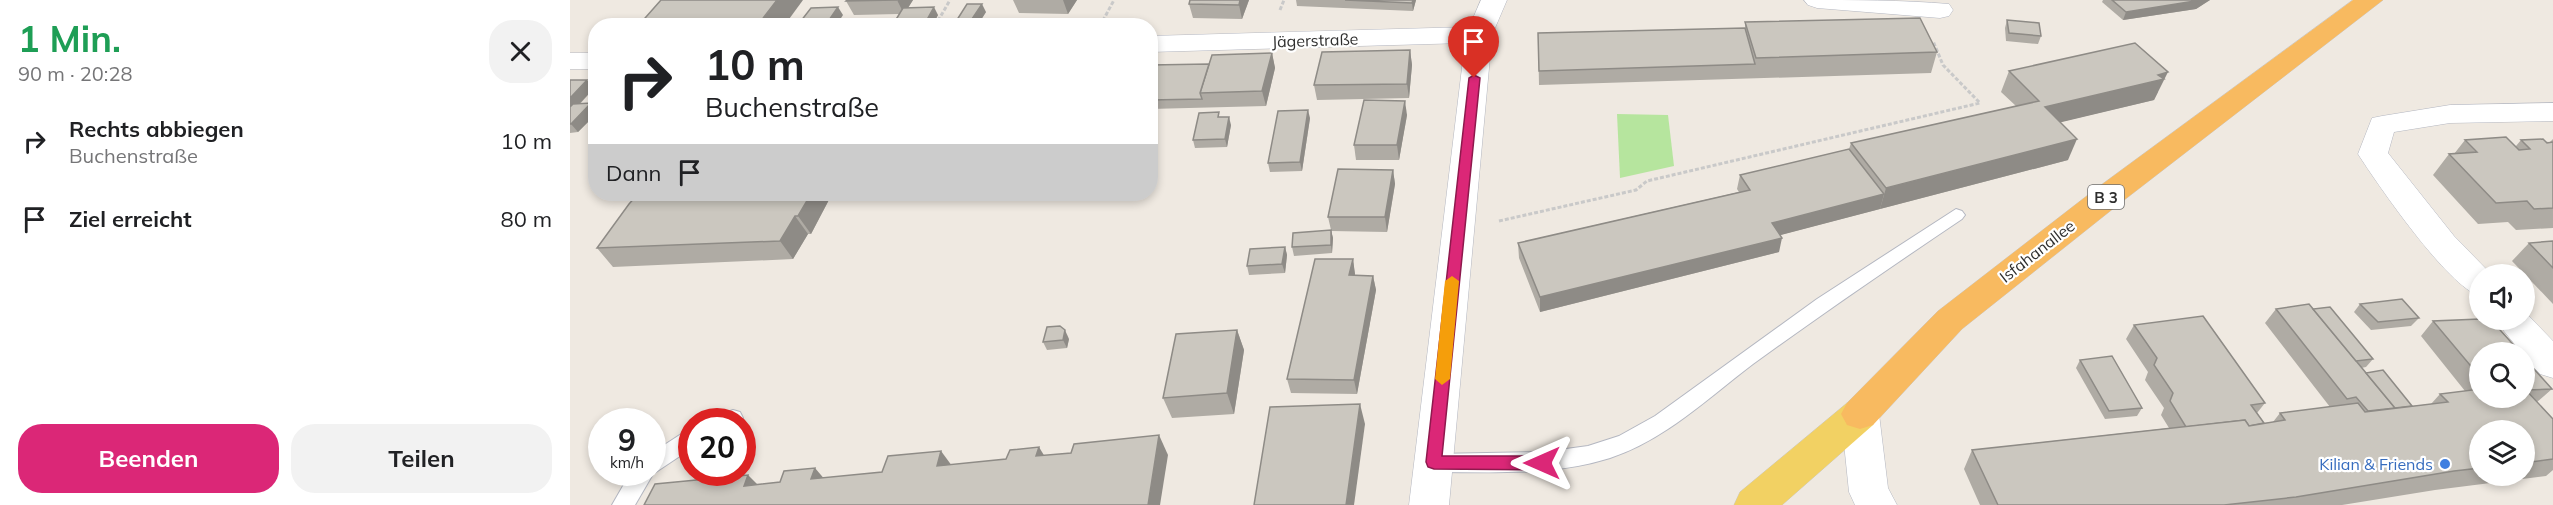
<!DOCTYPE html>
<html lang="de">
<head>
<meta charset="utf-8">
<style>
  :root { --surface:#fff; --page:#f2f2f2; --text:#202124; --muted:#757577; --accent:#db2777 }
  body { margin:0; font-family:Mulish,sans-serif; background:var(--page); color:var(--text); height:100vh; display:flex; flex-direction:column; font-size:22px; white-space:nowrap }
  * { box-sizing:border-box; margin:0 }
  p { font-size:20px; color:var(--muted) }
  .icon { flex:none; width:33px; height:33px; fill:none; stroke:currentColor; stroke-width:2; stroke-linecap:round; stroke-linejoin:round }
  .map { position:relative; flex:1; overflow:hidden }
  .side { display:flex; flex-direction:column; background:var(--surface); width:570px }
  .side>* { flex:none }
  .top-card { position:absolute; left:18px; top:18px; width:570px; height:183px; border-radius:24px; box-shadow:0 3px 9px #0003; background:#fff; color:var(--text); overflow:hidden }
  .fabs { position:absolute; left:1899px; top:264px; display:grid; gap:12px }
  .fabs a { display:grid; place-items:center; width:66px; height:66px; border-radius:50%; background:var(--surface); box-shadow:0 3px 9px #0003; font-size:30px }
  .speed { position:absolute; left:18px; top:408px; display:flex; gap:12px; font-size:30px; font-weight:700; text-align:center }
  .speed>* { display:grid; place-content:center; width:78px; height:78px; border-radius:50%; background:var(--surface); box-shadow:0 3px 9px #0003; line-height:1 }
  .speed small { font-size:15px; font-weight:400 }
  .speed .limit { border:9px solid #d22; background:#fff; color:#111 }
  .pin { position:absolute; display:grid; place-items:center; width:51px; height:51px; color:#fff; margin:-62px -26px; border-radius:50% 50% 50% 0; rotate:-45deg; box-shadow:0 0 6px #0007 }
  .pin .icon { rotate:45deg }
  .me { position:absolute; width:66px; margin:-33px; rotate:270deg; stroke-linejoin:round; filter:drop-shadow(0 0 4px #0008) }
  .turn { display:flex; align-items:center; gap:21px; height:126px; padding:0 18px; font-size:27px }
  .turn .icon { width:78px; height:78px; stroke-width:2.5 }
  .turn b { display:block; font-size:42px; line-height:51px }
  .then { display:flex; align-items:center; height:57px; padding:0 18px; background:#0003; gap:12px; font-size:22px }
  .round { display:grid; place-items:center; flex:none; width:63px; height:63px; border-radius:24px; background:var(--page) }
  .summary { display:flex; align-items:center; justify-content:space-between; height:102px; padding:0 18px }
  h1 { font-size:36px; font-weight:700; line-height:45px; color:#1e9e55 }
  .primary-button { display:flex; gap:12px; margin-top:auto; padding:12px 18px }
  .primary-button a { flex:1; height:69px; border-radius:24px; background:var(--accent); color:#fff; font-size:24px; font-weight:700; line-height:69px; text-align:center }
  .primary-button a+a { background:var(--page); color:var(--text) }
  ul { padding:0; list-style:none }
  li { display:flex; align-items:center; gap:18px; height:78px; padding:0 18px }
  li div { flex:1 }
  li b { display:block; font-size:22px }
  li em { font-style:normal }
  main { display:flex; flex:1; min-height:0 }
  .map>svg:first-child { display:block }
  .green { fill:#b6e59e }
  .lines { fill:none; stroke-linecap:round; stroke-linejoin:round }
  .service-casing { stroke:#b4b7c1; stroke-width:2 }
  .minor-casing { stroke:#b4b7c1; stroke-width:1 }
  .tertiary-casing { stroke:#b4b7c1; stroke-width:1 }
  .primary-casing { stroke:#c9c9c9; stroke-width:1 }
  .trunk-casing { stroke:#c9c9c9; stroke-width:1 }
  .path { stroke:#c9c9c9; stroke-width:3; stroke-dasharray:4 2; stroke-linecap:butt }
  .service { fill:#fff; fill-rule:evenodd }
  .minor { fill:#fff; fill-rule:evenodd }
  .tertiary { fill:#fff; fill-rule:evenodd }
  .primary { fill:#f2d163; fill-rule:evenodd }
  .trunk { fill:#f8ba60; fill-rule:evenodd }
  .wall { fill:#afaba4; fill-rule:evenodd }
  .shaded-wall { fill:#8e8b86 }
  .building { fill:#cbc7bf; stroke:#8e8b86; stroke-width:1.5 }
  .route { fill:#db2777; stroke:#8e194d; stroke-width:1.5 }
  .slow { fill:#f59e0b }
  .shop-dot { fill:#3f7fe0; stroke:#fff; stroke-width:2 }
  .labels { text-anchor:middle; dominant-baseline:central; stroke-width:4.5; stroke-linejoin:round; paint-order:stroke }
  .shield { fill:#fff; stroke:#6d6d6d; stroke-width:1.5 }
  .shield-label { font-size:15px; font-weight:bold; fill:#2e2e2e }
  .street-label { font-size:16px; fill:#2e2e2e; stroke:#fff }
  .shop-label { font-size:16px; fill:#366cbe; stroke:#fff; text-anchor:end }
</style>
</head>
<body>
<main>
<section class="side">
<div class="summary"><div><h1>1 Min.</h1><p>90 m · 20:28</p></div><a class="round"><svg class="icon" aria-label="close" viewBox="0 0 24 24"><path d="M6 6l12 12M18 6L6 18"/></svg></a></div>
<ul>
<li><svg class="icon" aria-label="right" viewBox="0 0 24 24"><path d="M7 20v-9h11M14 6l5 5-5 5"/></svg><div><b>Rechts abbiegen</b><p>Buchenstraße</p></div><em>10 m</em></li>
<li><svg class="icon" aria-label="arrive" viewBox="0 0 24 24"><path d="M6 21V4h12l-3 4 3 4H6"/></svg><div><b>Ziel erreicht</b></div><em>80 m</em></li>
</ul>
<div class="primary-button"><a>Beenden</a><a>Teilen</a></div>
</section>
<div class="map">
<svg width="1983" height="505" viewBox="0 0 1983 505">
  <rect width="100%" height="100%" fill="#efe9e1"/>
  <path class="green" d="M1047,114L1098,115L1104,166L1050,178Z"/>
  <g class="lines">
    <g class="service-casing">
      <g id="service">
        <path d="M1386,209L1392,211L1395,215L1392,219C1322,266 1252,314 1183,364C1138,398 1095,440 1040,458C983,476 923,472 864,472L856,469L853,463L856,457L864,454L974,452L1018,446L1049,436L1085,416L1247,299Z"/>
        <path d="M163,410L170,412L173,418L172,422H144L147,416Z"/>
        <path d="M122,427V448L83,474L65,505H42L61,472H82V453Z"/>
      </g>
    </g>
    <g class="minor-casing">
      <g id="minor">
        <path d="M911,0H937L922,35L879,505H839L895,43L580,52V36L899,27Z"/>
        <path d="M1234,0C1281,0 1334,0 1379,4L1383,10L1379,16L1370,18L1247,8L1238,5Z"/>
        <rect x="0" y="53" width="26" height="16"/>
        <path d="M1983,103V121L1880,123L1824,132L1818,153L1884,236L1921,274H1910V296C1878,287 1808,185 1788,154L1802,118L1812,116L1880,105Z"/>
        <path d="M1954,311L1983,341V378L1970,374L1954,357V352H1951L1925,320H1954Z"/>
      </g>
    </g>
    <g class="tertiary-casing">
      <path id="tertiary" d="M1290,399L1303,403L1309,414L1318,488L1327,505H1285L1279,492L1271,414L1277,403Z"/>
    </g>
    <g class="primary-casing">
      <path id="primary" d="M1290,399L1303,403L1309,414L1303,425L1212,505H1164L1170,492L1277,403Z"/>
    </g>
    <g class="trunk-casing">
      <path id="trunk" d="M1783,0H1813L1549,204L1392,329L1303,425L1290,429L1277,425L1271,414L1277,403L1368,311L1527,188Z"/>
    </g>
    <g class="path">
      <path d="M710,10L714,0"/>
      <path d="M365,26L380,0"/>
      <path d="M530,26L544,0"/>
      <path d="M929,221L1066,190L1077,181L1410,103L1373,65L1363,41"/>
    </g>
    <use href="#service" class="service"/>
    <use href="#minor" class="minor"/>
    <use href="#tertiary" class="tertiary"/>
    <use href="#primary" class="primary"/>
    <use href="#trunk" class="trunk"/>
  </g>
  <g class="wall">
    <path d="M277,0H343L338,8L368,15L362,26H322L329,14L284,15L276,1Z"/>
    <path d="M443,0H507L498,14L449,13Z"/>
    <path d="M620,0H679L672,19L623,18L619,4Z"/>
    <path d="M726,0H846L843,11L727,6Z"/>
    <path d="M1533,0H1640L1626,9L1553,20L1532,2Z"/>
    <path d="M416,12L407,26H386L385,23Z"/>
    <path d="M1437,20L1471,36L1468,44L1436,41L1435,28Z"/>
    <path d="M1175,22L1367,52L1361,73L969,85L968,33L1175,28Z"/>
    <path d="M840,50L842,65L839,98L747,100L744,85Z"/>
    <path d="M702,53L705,68L696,106L580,109V65L639,64Z"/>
    <path d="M1439,71L1588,92L1584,100L1490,122L1498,160L1210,235L1209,252L970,312L949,258L948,243L1169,192L1167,189L1170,175L1279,149L1281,143L1446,106L1431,92Z"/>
    <path d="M0,80L24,88L10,104L26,110V114L8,132L0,133Z"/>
    <path d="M837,115L829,160H786L784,145Z"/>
    <path d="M740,118L732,171L700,172L698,163Z"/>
    <path d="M661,125L657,147L625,148L623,140Z"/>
    <path d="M1983,139V228L1946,230L1938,222L1908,224L1863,175L1879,154H1884L1895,140L1946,146L1951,140L1980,142Z"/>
    <path d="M823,170L825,184L817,232L761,231L763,238L762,253L724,256L722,247L761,230L758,217Z"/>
    <path d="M68,194H262L241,234H238L223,259L43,267L27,248Z"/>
    <path d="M1983,241V304L1942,261L1959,243Z"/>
    <path d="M715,247L717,255L715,273L679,275L677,266Z"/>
    <path d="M783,259L785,276H803L806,290L787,394L721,393L717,379Z"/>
    <path d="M1790,304L1849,318L1841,326L1801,330L1784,312Z"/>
    <path d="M1706,309H1743L1803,359L1796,367L1791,368L1796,373L1842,406L1861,404L1870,394L1895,391L1851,336L1863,321L1910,352V398L1954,358L1982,389L1967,402L1983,419V470L1976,476L1865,490L1772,505H1410L1394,469L1402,450L1599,428L1591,415L1594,408L1575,380L1578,372L1556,339L1564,325L1695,403L1687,413L1694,423L1703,422L1710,413L1760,407L1695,323ZM1910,430H1954V476H1910Z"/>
    <path d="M667,330L674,350L664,414L602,418L593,398Z"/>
    <path d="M499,339L497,348L477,350L473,342Z"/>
    <path d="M1510,360L1572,408L1567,416L1535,419L1506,368Z"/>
  </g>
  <g class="shaded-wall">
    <path d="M207,0H233L214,26H187Z"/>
    <path d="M327,0H343L334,14Z"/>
    <path d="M493,0H507L498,14Z"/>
    <path d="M670,0H679L672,19L669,5Z"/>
    <path d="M843,0H846L843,11L842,3Z"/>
    <path d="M1631,0H1640L1626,9L1553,20L1556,12Z"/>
    <path d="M412,4L416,12L407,26H402L400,22Z"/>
    <path d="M268,7L273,15L266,26H255Z"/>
    <path d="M364,7L368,15L362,26H354Z"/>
    <path d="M840,50L842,65L839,98L837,84Z"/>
    <path d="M702,53L705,68L696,106L692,91Z"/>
    <path d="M1598,72L1584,100L1467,128L1475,107Z"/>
    <path d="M17,80L24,88L0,114V98Z"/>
    <path d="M835,101L837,115L829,160L827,145Z"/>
    <path d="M21,103L26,110V114L8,132L1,124Z"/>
    <path d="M738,110L740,118L732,171L730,162Z"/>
    <path d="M659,117L661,125L657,147L655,139Z"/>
    <path d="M1507,139L1498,160L1310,209L1316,188Z"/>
    <path d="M584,144L587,152L580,171V153Z"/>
    <path d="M823,170L825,184L817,232L815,217Z"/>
    <path d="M241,194H262L241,234L228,216Z"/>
    <path d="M1314,194L1310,209L1199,238L1202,223Z"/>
    <path d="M225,216L238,234L223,259L210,241Z"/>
    <path d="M761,230L763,238L762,253L761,245Z"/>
    <path d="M1212,238L1209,252L970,312V297Z"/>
    <path d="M715,247L717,255L715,273L712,264Z"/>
    <path d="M783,259L785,274L782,290L779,275Z"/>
    <path d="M803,276L806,290L787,394L784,380Z"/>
    <path d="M495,330L499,339L497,348L493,340Z"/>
    <path d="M667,330L674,350L664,414L657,393Z"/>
    <path d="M790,404L795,424L784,505H776Z"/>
    <path d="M589,435L598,455L590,505H578Z"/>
    <path d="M469,447L481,467L466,456Z"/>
    <path d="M371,451L385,470L367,466Z"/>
    <path d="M245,468L262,488L241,479Z"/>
    <path d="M178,475L197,494L174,486Z"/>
  </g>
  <g class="building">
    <path d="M91,0H207L187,26H68Z"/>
    <path d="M277,0H327L276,1Z"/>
    <path d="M620,0H670L669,5L619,4Z"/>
    <path d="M775,0H843L842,3Z"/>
    <path d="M1542,0H1631L1556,12Z"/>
    <path d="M397,4H412L400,22L385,23Z"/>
    <path d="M268,7L255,26H227L241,8Z"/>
    <path d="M364,7L354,25L322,26L333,8Z"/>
    <path d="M1350,18L1367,52L1186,58L1175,22Z"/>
    <path d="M1437,20L1469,23L1471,36L1439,33Z"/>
    <path d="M1175,28L1185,64L969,71L968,33Z"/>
    <path d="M1565,43L1598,72L1588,75L1594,79L1475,107L1507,139L1316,188L1281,143L1469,101L1439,71Z"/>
    <path d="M840,50L837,84L744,85L752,52Z"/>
    <path d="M702,53L692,91L630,93L642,55Z"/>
    <path d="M639,64L630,93L632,99L580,100V65Z"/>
    <path d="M0,80H17L0,98Z"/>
    <path d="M794,100L835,101L827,145H784Z"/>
    <path d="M21,103L1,124H0V107L3,104Z"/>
    <path d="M738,110L730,162L698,163L708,111Z"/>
    <path d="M649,112L648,117H659L655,139L623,140L629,113Z"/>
    <path d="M1936,137L1949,150L1960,149L1951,140L1973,139L1977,143L1983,142V208L1964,209L1957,201L1926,203L1879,154L1907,152L1895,140Z"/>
    <path d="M580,144H584L580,153Z"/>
    <path d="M1279,149L1314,194L1202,223L1212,238L970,297L948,243L1180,190L1170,175Z"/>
    <path d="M768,169L823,170L815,217H758Z"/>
    <path d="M68,194H241L228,216H225L210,241L27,248L59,204Z"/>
    <path d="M761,230V245L722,247L723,233Z"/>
    <path d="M1983,241V268L1959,243Z"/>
    <path d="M715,247L712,264L677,266L680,249Z"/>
    <path d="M745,259H783L779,275L803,276L784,380L717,379Z"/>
    <path d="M1832,299L1849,318L1808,322L1790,304Z"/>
    <path d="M1739,304L1825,408L1798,411L1786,397L1777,399L1706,309Z"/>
    <path d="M1760,307L1803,359L1786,361L1743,309Z"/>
    <path d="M1633,316L1695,403L1681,405L1694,423L1679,426L1675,420L1616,427L1600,401L1603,393L1584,365L1587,358L1564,325Z"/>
    <path d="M1910,319L1921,320L1950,352H1910V377L1863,321Z"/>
    <path d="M490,326L495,330L493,340L473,342L477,327Z"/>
    <path d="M667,330L657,393L593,398L606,334Z"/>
    <path d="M1542,356L1572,408L1539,411L1510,360Z"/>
    <path d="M1954,358L1982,389L1956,390L1954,388Z"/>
    <path d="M1813,370L1842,406L1825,408L1796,373Z"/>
    <path d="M1954,388L1983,419V459L1954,463V430H1910V468L1884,471L1726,497L1654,505H1428L1402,450L1675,420L1679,426L1715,420L1710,413L1788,403L1795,412L1878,402L1870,394L1910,389V398H1954Z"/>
    <path d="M790,404L776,505H684L700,407Z"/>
    <path d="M589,435L578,505H74L85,484L178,475L174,486L210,482L214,471L245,468L241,479L312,472L318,456L371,451L367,466L436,459L440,450L469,447L466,456L501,453L504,444Z"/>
  </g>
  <path class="route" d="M904,75L910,78L872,456H972L977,458L980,463L977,468L972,470L864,469L858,467L856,462L899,78Z"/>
  <path class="slow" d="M882,276L889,281L880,379L872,385L865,379L875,281Z"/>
  <circle class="shop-dot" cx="1875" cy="464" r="6"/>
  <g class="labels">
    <rect class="shield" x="1518" y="185" width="36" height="24" rx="4.5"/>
    <g class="shield-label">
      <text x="1536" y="197">B 3</text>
    </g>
    <g class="street-label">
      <text transform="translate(745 40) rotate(-2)">Jägerstraße</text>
      <text transform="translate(1467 251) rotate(-38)">Isfahanallee</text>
    </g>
    <g class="shop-label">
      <text x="1863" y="464">Kilian &amp; Friends</text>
    </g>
  </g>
</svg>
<div class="fabs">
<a><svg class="icon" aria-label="sound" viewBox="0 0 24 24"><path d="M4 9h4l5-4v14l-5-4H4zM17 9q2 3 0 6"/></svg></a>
<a><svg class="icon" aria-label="search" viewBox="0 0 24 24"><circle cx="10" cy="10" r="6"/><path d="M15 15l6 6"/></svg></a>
<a><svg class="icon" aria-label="layers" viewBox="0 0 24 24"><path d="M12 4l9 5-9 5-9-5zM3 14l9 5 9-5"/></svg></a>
</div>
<div class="speed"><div>9<small>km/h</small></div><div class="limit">20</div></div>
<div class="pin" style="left:904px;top:78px;background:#d93025"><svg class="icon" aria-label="arrive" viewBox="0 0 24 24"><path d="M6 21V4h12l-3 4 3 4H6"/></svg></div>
<svg class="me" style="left:972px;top:463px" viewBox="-20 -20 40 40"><path d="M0-17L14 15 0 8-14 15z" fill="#db2777" stroke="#fff" stroke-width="4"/></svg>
<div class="top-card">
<div class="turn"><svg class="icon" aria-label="right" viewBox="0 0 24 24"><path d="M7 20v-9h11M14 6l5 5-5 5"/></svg><div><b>10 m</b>Buchenstraße</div></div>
<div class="then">Dann<svg class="icon" aria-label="arrive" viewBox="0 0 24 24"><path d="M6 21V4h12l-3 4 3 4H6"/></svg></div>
</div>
</div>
</main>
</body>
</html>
